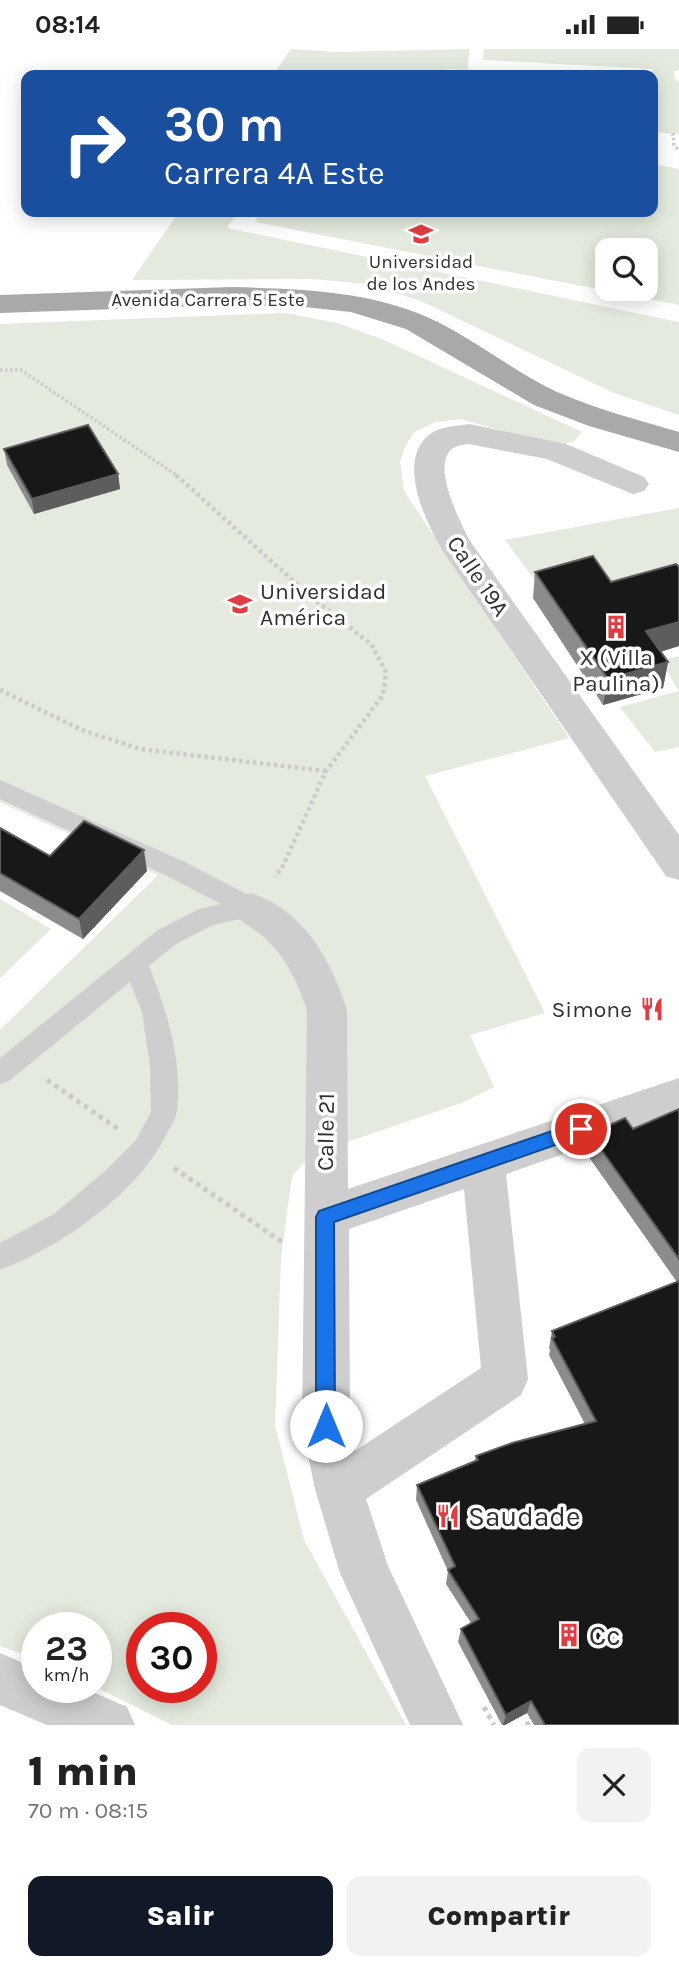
<!DOCTYPE html>
<html lang="es">
<head>
<meta charset="utf-8">
<style>
  :root { --surface:#fff; --page:#f2f2f2; --text:#222; --muted:#767676; --accent:#111827 }
  body { margin:0; font-family:Karla,sans-serif; background:var(--page); color:var(--text); height:100vh; display:flex; flex-direction:column; font-size:26px; white-space:nowrap }
  * { box-sizing:border-box; margin:0 }
  p { font-size:23px; color:var(--muted) }
  .icon { flex:none; width:38px; height:38px; fill:none; stroke:currentColor; stroke-width:2; stroke-linecap:round; stroke-linejoin:round }
  .map { position:relative; height:1676px; overflow:hidden }
  .drawer { display:flex; flex-direction:column; background:var(--surface); flex:1 }
  .drawer>* { flex:none }
  .hud { position:absolute; left:21px; top:21px; width:637px; height:147px; border-radius:14px; box-shadow:0 4px 18px #0003; background:#1a4fa0; color:#fff; overflow:hidden }
  .buttons { position:absolute; left:595px; top:189px; display:grid; gap:14px }
  .buttons a { display:grid; place-items:center; width:63px; height:63px; border-radius:14px; background:var(--surface); box-shadow:0 4px 18px #0003; font-size:35px }
  .speed { position:absolute; left:21px; top:1563px; display:flex; gap:14px; font-size:35px; font-weight:700; text-align:center }
  .speed>* { display:grid; place-content:center; width:91px; height:91px; border-radius:50%; background:var(--surface); box-shadow:0 4px 18px #0003; line-height:1 }
  .speed small { font-size:18px; font-weight:400 }
  .speed .limit { border:10px solid #d22; background:#fff; color:#111 }
  .pin { position:absolute; display:grid; place-items:center; width:60px; height:60px; color:#fff; margin:-30px; border:4px solid #fff; border-radius:50%; box-shadow:0 2px 7px #0007 }
  .me { position:absolute; width:77px; margin:-38px; rotate:0deg; stroke-linejoin:round; filter:drop-shadow(0 0 5px #0008) }
  .turn { display:flex; align-items:center; gap:24px; height:147px; padding:0 28px; font-size:32px }
  .turn .icon { width:91px; height:91px; stroke-width:2.5 }
  .turn b { display:block; font-size:49px; line-height:60px }
  .round { display:grid; place-items:center; flex:none; width:74px; height:74px; border-radius:14px; background:var(--page) }
  .head { display:flex; align-items:center; justify-content:space-between; height:119px; padding:0 28px }
  h1 { font-size:42px; font-weight:800; line-height:52px }
  .primary-button { display:flex; gap:14px; margin-top:auto; padding:14px 28px }
  .primary-button a { flex:1; height:80px; border-radius:14px; background:var(--accent); color:#fff; font-size:28px; font-weight:800; line-height:80px; text-align:center }
  .primary-button a+a { background:var(--page); color:var(--text) }
  .status { display:flex; justify-content:space-between; align-items:center; height:49px; padding:0 35px; background:var(--surface); direction:ltr }
  .status svg { height:19px; fill:currentColor }
  .map>svg:first-child { display:block }
  .green { fill:#e4eadd; fill-rule:evenodd }
  .lines { fill:none; stroke-linecap:round; stroke-linejoin:round }
  .path-far2 { stroke:#cbcbcb; stroke-width:3.5; stroke-dasharray:2.5 2.5; stroke-linecap:butt }
  .path-far1 { stroke:#cbcbcb; stroke-width:4.5; stroke-dasharray:3.5 3.5; stroke-linecap:butt }
  .path { stroke:#cbcbcb; stroke-width:5; stroke-dasharray:4.5 4.5; stroke-linecap:butt }
  .service { fill:#cecece; fill-rule:evenodd }
  .minor { fill:#cecece; fill-rule:evenodd }
  .tertiary { fill:#cecece; fill-rule:evenodd }
  .primary { fill:#a9a9a9; fill-rule:evenodd }
  .wall { fill:#8c8c8c }
  .shaded-wall { fill:#5d5d5d }
  .building { fill:#181818; stroke:#5d5d5d; stroke-width:2 }
  .route { fill:#1a73e8; stroke:#114b97; stroke-width:2 }
  .labels { text-anchor:middle; dominant-baseline:central; stroke-width:7; stroke-linejoin:round; paint-order:stroke }
  .far-poi-label { font-size:19px; fill:#313131; stroke:#fff }
  .far-street-label { font-size:19px; fill:#313131; stroke:#fff }
  .street-label { font-size:23px; fill:#313131; stroke:#fff }
  .poi-label { font-size:23px; fill:#313131; stroke:#fff; text-anchor:start }
  .near-poi-label { font-size:28px; fill:#313131; stroke:#fff; text-anchor:start }
</style>
</head>
<body>
<div class="status"><b>08:14</b><svg viewBox="0 0 49 12"><path d="M0 12V9h3v3zM5 12V6h3v6zM10 12V3h3v9zM15 12V0h3v12zM26 1h20v11H26zM47 4h2v5h-2z"/></svg></div>
<div class="map">
<svg width="679" height="1676" viewBox="0 0 679 1676">
  <rect width="100%" height="100%" fill="#fff"/>
  <g class="green">
    <path d="M291,0L337,3L469,0L468,21L446,20L445,26H273Z"/>
    <path d="M484,0H679V21L674,22L675,31L679,32V85L653,83L652,20L483,11Z"/>
    <path d="M653,115L679,120V256L255,173L261,163H653ZM607,201H646V240H607Z"/>
    <path d="M179,163H238L227,179L679,273V366L614,344L421,252L367,235L313,230L132,231Z"/>
    <path d="M285,264L337,274L384,291L582,383L573,393L550,396L461,370L436,373L413,384L404,400L400,412L404,442L569,689L425,727L545,964L470,986L494,1038L464,1053L312,1105L292,1127L281,1208L275,1377L304,1491L406,1676H172L96,1638V1578H37V1610L0,1597V981L158,826L0,753V275ZM142,1578H201V1638H142Z"/>
    <path d="M679,459V540L540,538L505,491Z"/>
    <path d="M679,607V698L655,703L620,658L679,642L661,613Z"/>
    <path d="M0,850L51,880L0,929Z"/>
  </g>
  <g class="lines">
    <g class="path-far2">
      <path d="M673,84L674,96L679,102"/>
      <path d="M0,321H21L179,428"/>
    </g>
    <g class="path-far1">
      <path d="M176,426L310,547L371,595L386,623L383,646L326,722L282,819L275,828"/>
      <path d="M0,641L82,681L140,700L326,722"/>
    </g>
    <g class="path">
      <path d="M47,1031L118,1080"/>
      <path d="M174,1119L282,1193"/>
      <path d="M484,1658L494,1676"/>
      <path d="M526,1676L534,1671"/>
    </g>
    <path class="service" d="M0,731L185,813L260,852L263,859L260,866L213,876L176,895L149,917C167,962 183,1013 177,1062C176,1070 170,1079 166,1086C137,1145 61,1198 0,1221V1194L54,1165L104,1123L136,1091L151,1063L150,1017L142,963L130,933L9,1032L0,1035V1009L158,881L199,860L221,855L167,827L0,750Z"/>
    <g class="minor">
      <path d="M469,375L566,395L644,428L649,435L644,442L633,445L547,410L469,395C462,396 454,396 449,403C434,422 460,473 470,492L679,786V831L666,827L444,504C426,474 391,404 437,381C446,377 459,377 469,375Z"/>
      <path d="M251,844C304,861 331,911 347,961L348,1140L679,1029V1065L506,1125L528,1330L521,1346L366,1450L388,1517L463,1676H410L340,1524L315,1440L302,1377L307,961C298,934 286,908 265,889C252,878 239,874 232,859L237,848ZM464,1140L481,1319L355,1402L350,1377L349,1180Z"/>
    </g>
    <path class="tertiary" d="M0,1604L37,1620V1638H81L127,1658L135,1676H47L0,1656Z"/>
    <path class="primary" d="M232,238C297,240 366,241 427,268C472,288 512,322 557,343C596,360 638,371 679,383V403L589,377L534,356L406,280L351,263L305,258L232,256L0,264V246Z"/>
  </g>
  <g class="wall">
    <path d="M4,400L118,425L120,440L34,465L7,416Z"/>
    <path d="M679,518V597L661,603L668,613L663,639L603,656L533,549L535,523L611,533Z"/>
    <path d="M0,779L50,807L147,822L83,890L0,842Z"/>
    <path d="M679,1060V1676H534L527,1664L505,1676H502L458,1593L461,1580L471,1574L446,1535L448,1522L416,1451L417,1436L475,1412L476,1407L585,1375L549,1306L550,1301L549,1299L552,1282L677,1233L586,1104L590,1085L633,1080Z"/>
  </g>
  <g class="shaded-wall">
    <path d="M118,425L120,440L34,465L32,450Z"/>
    <path d="M679,573V597L641,608L646,582Z"/>
    <path d="M668,613L663,639L603,656L608,630Z"/>
    <path d="M144,801L147,822L83,890L79,870Z"/>
    <path d="M531,1652L527,1664L505,1676H503L506,1666Z"/>
  </g>
  <g class="building">
    <path d="M88,376L118,425L32,450L4,400Z"/>
    <path d="M593,507L611,533L676,515L679,518V573L646,582L668,613L608,630L535,523Z"/>
    <path d="M84,772L144,801L79,870L0,824V779L50,807Z"/>
    <path d="M679,1060V1210L590,1085L625,1069L633,1080Z"/>
    <path d="M679,1232V1676H545L531,1652L506,1666L461,1580L479,1570L448,1521L455,1517L417,1436L478,1411L476,1407L512,1394L596,1372L552,1289L555,1288L552,1282Z"/>
  </g>
  <path class="route" d="M581,1072L587,1075L590,1080L587,1085L334,1173L335,1377L333,1384L326,1387L319,1384L316,1377V1168L319,1162Z"/>
  <defs>
    <g id="university-bare" transform="scale(1.89)"><path d="M0-5L7-2L0 1L-7-2ZM-4 1L0 2.5L4 1V4Q0 6-4 4Z" fill="#df3c43" stroke="#fff" stroke-width="2.5" paint-order="stroke"/></g>
    <g id="building-bare" transform="scale(1.89)"><path d="M-4-6H4V6H1V3H-1V6H-4ZM-2.5-4.3h1.7v1.8h-1.7ZM.8-4.3h1.7v1.8H.8ZM-2.5-1h1.7V.8h-1.7ZM.8-1h1.7V.8H.8Z" fill="#df3c43" stroke="#fff" stroke-width="2.5" paint-order="stroke"/></g>
    <g id="restaurant-bare" transform="scale(1.89)"><path d="M-5-6h1v4h1v-4h1v4h1v-4h1v5L-1.5 .5V6h-2V.5L-5-1ZM5-6V6H3V1.5H1.5Q1.5-4 5-6Z" fill="#df3c43" stroke="#fff" stroke-width="2.5" paint-order="stroke"/></g>
  </defs>
  <g fill-rule="evenodd">
    <use href="#university-bare" x="421" y="185"/>
    <use href="#university-bare" x="240" y="555"/>
    <use href="#building-bare" x="616" y="578"/>
    <use href="#restaurant-bare" x="652" y="960"/>
    <use href="#restaurant-bare" x="448" y="1467"/>
    <use href="#building-bare" x="569" y="1586"/>
  </g>
  <g class="labels">
    <g class="far-poi-label">
      <text x="421" y="213">Universidad<tspan x="421" dy="22">de los Andes</tspan></text>
    </g>
    <g class="far-street-label">
      <text x="208" y="251">Avenida Carrera 5 Este</text>
    </g>
    <g class="street-label">
      <text transform="translate(478 527) rotate(56)">Calle 19A</text>
      <text transform="translate(326 1083) rotate(-89)">Calle 21</text>
    </g>
    <g class="poi-label">
      <text x="260" y="542">Universidad<tspan x="260" dy="26">América</tspan></text>
      <text x="616" y="608" text-anchor="middle">X (Villa<tspan x="616" dy="26">Paulina)</tspan></text>
      <text x="632" y="960" text-anchor="end">Simone</text>
    </g>
    <g class="near-poi-label">
      <text x="468" y="1467">Saudade</text>
      <text x="589" y="1586">Cc</text>
    </g>
  </g>
</svg>
<div class="buttons">
<a><svg class="icon" aria-label="search" viewBox="0 0 24 24"><circle cx="10" cy="10" r="6"/><path d="M15 15l6 6"/></svg></a>
</div>
<div class="speed"><div>23<small>km/h</small></div><div class="limit">30</div></div>
<div class="pin" style="left:581px;top:1080px;background:#d93025"><svg class="icon" aria-label="arrive" viewBox="0 0 24 24"><path d="M6 21V4h12l-3 4 3 4H6"/></svg></div>
<svg class="me" style="left:326px;top:1377px" viewBox="-20 -20 40 40"><circle r="19" fill="#fff"/><path d="M0-13L10 11 0 6-10 11z" fill="#1a73e8"/></svg>
<div class="hud">
<div class="turn"><svg class="icon" aria-label="right" viewBox="0 0 24 24"><path d="M7 20v-9h11M14 6l5 5-5 5"/></svg><div><b>30 m</b>Carrera 4A Este</div></div>
</div>
</div>
<section class="drawer">
<div class="head"><div><h1>1 min</h1><p>70 m · 08:15</p></div><a class="round"><svg class="icon" aria-label="close" viewBox="0 0 24 24"><path d="M6 6l12 12M18 6L6 18"/></svg></a></div>
<div class="primary-button"><a>Salir</a><a>Compartir</a></div>
</section>
</body>
</html>
